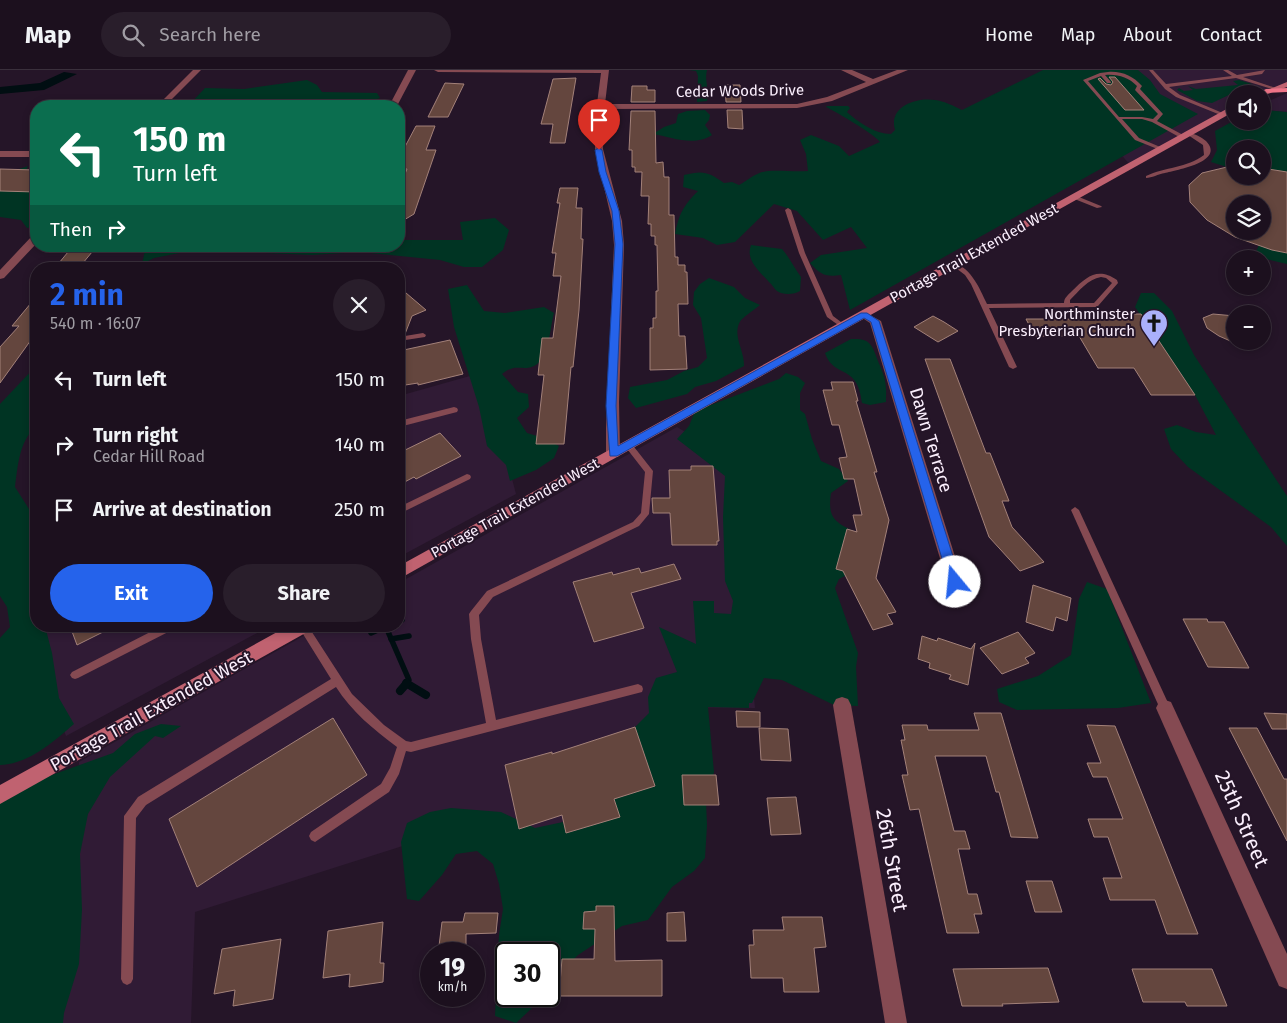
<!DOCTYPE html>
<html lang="en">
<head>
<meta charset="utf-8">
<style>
  :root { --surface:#1c101e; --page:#291e2b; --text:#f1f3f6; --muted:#a09da4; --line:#3a303c; --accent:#2563eb }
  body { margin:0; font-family:"Fira Sans",sans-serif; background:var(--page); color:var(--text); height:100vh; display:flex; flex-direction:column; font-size:19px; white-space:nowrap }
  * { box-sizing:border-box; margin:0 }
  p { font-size:16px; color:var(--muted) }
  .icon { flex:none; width:28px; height:28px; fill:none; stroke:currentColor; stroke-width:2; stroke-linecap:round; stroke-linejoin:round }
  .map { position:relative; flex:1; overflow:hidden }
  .details { position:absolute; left:30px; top:192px; width:375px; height:370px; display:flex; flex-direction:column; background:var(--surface); border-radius:20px; box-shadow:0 2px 8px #0003,0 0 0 1px var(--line) }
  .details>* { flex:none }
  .top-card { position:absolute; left:30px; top:30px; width:375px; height:152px; border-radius:20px; box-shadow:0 2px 8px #0003,0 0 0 1px var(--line); background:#0b6e4f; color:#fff; overflow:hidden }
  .tools { position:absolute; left:1226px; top:15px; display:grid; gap:10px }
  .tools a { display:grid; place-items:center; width:45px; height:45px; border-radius:50%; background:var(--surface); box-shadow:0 2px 8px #0003,0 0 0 1px var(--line); font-size:25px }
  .speed { position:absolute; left:420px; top:872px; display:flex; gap:10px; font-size:25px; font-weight:700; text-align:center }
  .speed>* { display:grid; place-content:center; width:65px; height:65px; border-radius:50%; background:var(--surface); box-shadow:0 2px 8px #0003,0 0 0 1px var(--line); line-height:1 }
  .speed small { font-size:12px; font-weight:400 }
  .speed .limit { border:2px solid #111; border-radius:8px; background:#fff; color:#111 }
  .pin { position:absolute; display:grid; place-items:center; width:42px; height:42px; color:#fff; margin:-51px -21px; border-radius:50% 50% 50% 0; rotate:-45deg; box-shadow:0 0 5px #0007 }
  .pin .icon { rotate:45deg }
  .me { position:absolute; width:55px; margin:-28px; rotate:343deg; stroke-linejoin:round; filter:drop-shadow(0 0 4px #0008) }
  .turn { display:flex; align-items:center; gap:18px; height:105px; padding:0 20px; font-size:22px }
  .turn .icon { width:65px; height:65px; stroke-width:2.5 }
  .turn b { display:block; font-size:35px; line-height:42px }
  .then { display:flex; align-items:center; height:48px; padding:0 20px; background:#0003; gap:10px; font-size:19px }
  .round { display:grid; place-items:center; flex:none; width:52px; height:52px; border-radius:26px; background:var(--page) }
  .summary { display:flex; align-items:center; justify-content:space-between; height:85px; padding:0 20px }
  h1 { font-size:30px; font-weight:700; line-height:38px; color:var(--accent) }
  .primary-button { display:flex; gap:10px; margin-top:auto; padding:10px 20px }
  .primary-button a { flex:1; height:58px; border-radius:30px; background:var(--accent); color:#fff; font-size:20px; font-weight:700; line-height:58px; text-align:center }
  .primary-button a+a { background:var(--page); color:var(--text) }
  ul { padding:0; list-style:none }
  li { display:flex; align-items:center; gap:15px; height:65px; padding:0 20px }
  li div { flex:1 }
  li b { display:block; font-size:19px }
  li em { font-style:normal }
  header { display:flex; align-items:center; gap:30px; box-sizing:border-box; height:70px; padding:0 25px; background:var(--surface); border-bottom:1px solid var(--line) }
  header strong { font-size:24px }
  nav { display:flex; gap:28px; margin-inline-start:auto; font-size:18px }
  .search { width:350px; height:45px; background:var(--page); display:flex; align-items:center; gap:12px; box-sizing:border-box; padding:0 18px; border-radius:28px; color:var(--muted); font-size:19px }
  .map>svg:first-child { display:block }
  .built { fill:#301b35 }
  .green { fill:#003423 }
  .water { fill:#010e12 }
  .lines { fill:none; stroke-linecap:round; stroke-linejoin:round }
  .stream-far1 { stroke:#010e12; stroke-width:5.5 }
  .stream { stroke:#010e12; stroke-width:8 }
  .building { fill:#64463e; stroke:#a38179; fill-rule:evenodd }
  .lane { fill:#854a52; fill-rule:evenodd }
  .street { fill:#854a52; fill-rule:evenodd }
  .secondary { fill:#c06270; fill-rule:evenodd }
  .primary { fill:#ef7488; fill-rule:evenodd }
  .route { fill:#2563eb; stroke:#184099 }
  .labels { text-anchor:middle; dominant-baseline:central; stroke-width:4; stroke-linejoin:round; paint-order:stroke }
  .far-street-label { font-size:15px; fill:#fbeffd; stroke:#251528 }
  .far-poi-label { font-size:15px; fill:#fbeffd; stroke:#251528; text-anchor:end }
  .street-label { font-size:18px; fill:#fbeffd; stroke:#251528 }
  .near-street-label { font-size:21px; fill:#fbeffd; stroke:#251528 }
</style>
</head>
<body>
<header>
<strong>Map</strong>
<div class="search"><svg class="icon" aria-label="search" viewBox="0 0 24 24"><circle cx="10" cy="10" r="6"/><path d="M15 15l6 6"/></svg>Search here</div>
<nav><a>Home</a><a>Map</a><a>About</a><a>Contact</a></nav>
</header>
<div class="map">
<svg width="1287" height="953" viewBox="0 0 1287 953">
  <rect width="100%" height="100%" fill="#251528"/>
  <g class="built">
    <path d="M1048,0H1287V14L1262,24H1235V38L1131,96Z"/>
    <path d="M1287,23V42L1263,40L1262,34Z"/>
    <path d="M484,302L516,424L399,487V326Z"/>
    <path d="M677,357L732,390L755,638L666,637L672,745L515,793L497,746L195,842L191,953H60L79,692L321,556H399V513Z"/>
    <path d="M0,471L36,556H270L66,666Z"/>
  </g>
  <g class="green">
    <path d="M689,0H707C704,11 710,20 707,31L697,32L698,6L696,1Z"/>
    <path d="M1043,0H1138L1150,10L1160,24L1198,44L850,240L841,205C825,207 821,205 810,193L821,185L867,178L851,157L823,170L797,141L774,134L735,172L717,175L703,168L675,164C679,144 683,136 698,121L683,117L684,105C703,100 709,102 724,113L732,112L739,115C749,110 756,102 768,101C781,100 794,102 808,101L806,84L800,70L811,65L839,76L849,86L880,72C877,66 835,41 826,37L827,36H848L850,38L847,42C858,52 875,64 891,64L895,60C888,36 917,27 935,30C944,31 954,36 962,40Z"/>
    <path d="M307,10L317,15L322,22L377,23L380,28L356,36L347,33L333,36H188L205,18L244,19Z"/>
    <path d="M1239,10L1252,14L1212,33L1197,31L1177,20L1179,18L1184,21L1193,20L1188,16L1196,19L1238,15L1233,11Z"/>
    <path d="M705,40L710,45L709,50L705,55L712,65C694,77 671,67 653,64L664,57L676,53L678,44L687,41Z"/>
    <path d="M1263,40L1287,42V102L1263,98L1262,79H1235V97H1227L1211,92L1217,80L1215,61L1235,50L1262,51Z"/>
    <path d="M28,96L21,111L32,122H36V156L27,158L21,150L0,147V111L13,101Z"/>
    <path d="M495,148L509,160L503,180L482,197H464L440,190L360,182L312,185L195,180L154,188L142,194L147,199H125L131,195L142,194L146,176H399V170H463L460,152Z"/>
    <path d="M751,175L782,179C790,188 794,198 801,207L800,221C794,225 782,225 777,221C774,219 772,214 769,212C760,202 745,190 751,175Z"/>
    <path d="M1259,175L1287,183V194L1266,189L1255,184Z"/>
    <path d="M709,208L734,217L745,228L760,235C754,240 746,245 741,250C731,264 745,281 744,296L716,311L695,317L687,324L636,338L628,328L630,317L667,310L684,301L698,297L707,288L701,248L693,235L694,222L700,214Z"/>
    <path d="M467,215L484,241L505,243L544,237L554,243C549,260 550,296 527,298C514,298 513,296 502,304L518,322L528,324L529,337L517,348L527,363L544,368L559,376L554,388L536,400L510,411L506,395L487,376L479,337L454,257L448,219Z"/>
    <path d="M1141,223H1154L1172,241L1194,285L1287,426V476L1271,457L1188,397L1171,379L1164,359L1177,355L1196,362L1216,365L1195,325L1135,237Z"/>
    <path d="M851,269C871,268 872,275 878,291C885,307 887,313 886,332L870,335L862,333C858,293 834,309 825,283Z"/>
    <path d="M36,296V356C19,372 18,395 15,417L36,450V556H45L52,583L59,628L74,654C53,672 29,694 0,695V568L10,557L7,537L0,526V334Z"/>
    <path d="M786,303L798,307L805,313L800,323V340L805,344L812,369L821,391L839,399L848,411L831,423C827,450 836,452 857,463L858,499L839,509L835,518L858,583L856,597L858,636L834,635L782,610L764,608L752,633H749V638L708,637L714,702L706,732L707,755L705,788L694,801L672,817L648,850L622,856L578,885L549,914V884H506V926H540L531,939L516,953L495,946L499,865L503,839L499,814L493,794L477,781L456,784L442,805L419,831L407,829L401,772L407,753L430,742L451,738L501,742L535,758L563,752L567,763L619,747L614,729L655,716L635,657L649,643L648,627L656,608L677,602L659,557L696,574L693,531H714V543L731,544L733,531L725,511L723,447L725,406L677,369L689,356L695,341L779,309Z"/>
    <path d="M1087,512L1107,519L1151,633L1118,638L1017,640L999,632L997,619L1038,606L1071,585L1079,529Z"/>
    <path d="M161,654L181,656L163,668L155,666L110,707L88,744L80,784L82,840L79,894L64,943L63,953H0V731L49,706L113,683L135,664Z"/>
  </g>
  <path class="water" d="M64,2L77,4L44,20L0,24V17L40,13Z"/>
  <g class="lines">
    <g class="stream-far1">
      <path d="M399,552L402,550"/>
      <path d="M386,557L409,610L406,614"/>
      <path d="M371,563L387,556"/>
      <path d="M391,569L409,566"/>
      <path d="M406,613L408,614"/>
    </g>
    <g class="stream">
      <path d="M406,613L426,625"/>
      <path d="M400,621L407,613"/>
    </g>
  </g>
  <g class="building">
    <path d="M1109,7H1115L1144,40H1125L1098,9L1100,8L1106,14L1111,15L1113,12Z"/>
    <path d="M576,8L565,73H550L553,54H541L553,9Z"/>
    <path d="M445,13L464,14L448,47H428Z"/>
    <path d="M725,15H740L741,32H726Z"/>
    <path d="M632,16H647V20H655V32H631Z"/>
    <path d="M727,40H742L743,59L728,58Z"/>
    <path d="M631,41H655L656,93L663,92L664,107H669V145H674L675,187H678V195H685V202H687L688,234H678L679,266H685L687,299L650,300V258H653V248H656V221H658L657,175H655V166H651V154H648L649,126H641L642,102H635V97H632V80H629Z"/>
    <path d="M416,56H435L426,80H436L414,144L399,153V119L407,99L399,98V88Z"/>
    <path d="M1227,97H1235V106H1262V98L1287,102V183L1272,180L1235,167L1207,150L1190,132L1189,115L1202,103ZM1235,134H1262V161H1235Z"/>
    <path d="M0,99L36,100V122L0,121Z"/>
    <path d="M560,118H578L576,138H582L581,169H583L579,240L573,297H571L564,374H536L544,305H538L542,268H553L561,206H553L556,183H552L560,133H557Z"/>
    <path d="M73,176H97L78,199H54Z"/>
    <path d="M399,217L426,240L412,246L405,264L399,265Z"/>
    <path d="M36,227V263L0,313V277L19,256H12Z"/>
    <path d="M1080,244H1141L1195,325H1151L1134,298H1098L1079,266H1035L1026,249H1082Z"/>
    <path d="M1213,244L1235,246V273L1219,266L1207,258L1203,248Z"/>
    <path d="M933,246L944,252L958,261L938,272L914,257Z"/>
    <path d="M450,270L463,304L418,315V313L399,316V281Z"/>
    <path d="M925,289H950L986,383H990L1009,431H1002L1012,457L1044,492L1020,501L989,467Z"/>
    <path d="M831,312H853L858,331H856L877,402H874L889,450L876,508L896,542L887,544L893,554L873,560L843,501L836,499L847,459L857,462L853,445H862L854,409H844L839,388L847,387L839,355H832L823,320H833Z"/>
    <path d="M440,363L461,386L416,409L414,407L399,415V383Z"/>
    <path d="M691,396H713L719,471H717V475H672L670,443H653L652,428H670L669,400H691Z"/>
    <path d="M674,494L681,509L631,523L644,558L594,572L573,512L612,502L613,505L639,498L641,503Z"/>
    <path d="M1033,515L1071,528L1067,551L1056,547L1053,561L1026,552Z"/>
    <path d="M1183,549H1207L1208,552H1224L1249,598L1208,597Z"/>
    <path d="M70,556H115L77,575Z"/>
    <path d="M1018,562L1035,583L1025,588L1029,593L1002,604L980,578Z"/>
    <path d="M922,566L937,571L938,568L971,579L975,573L968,615L949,609L951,605L929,598L930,593L918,589Z"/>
    <path d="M736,641L760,642V657H737Z"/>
    <path d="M974,643H1001L1038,768L1011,767L999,722H996L986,686H935L954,761H965L970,779H958L968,824H977L982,844H974L979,863H947L919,739L910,740L902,705H908L901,670H905L902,655H927L928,660H979Z"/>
    <path d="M1264,643L1287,644V659H1272Z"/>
    <path d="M333,648L367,705L197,817L169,749Z"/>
    <path d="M1087,655L1115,656L1198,864H1167L1155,830H1110L1103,808H1122L1108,767H1094L1088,749H1123L1107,707H1093L1087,693H1101Z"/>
    <path d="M635,657L655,716L614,729L620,747L566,763L562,745L519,759L505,695L552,682V684Z"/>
    <path d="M759,658L788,659L791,691L761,690Z"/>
    <path d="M1229,658H1257L1284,709H1287V771Z"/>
    <path d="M682,705H716L719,735H684Z"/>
    <path d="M796,727L801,764L771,765L767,728Z"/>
    <path d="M1026,811H1052L1062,842H1035Z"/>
    <path d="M596,836H614L615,891L662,890V926H559L562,889H594L595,859H583L584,842L596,841Z"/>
    <path d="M684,842L686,871H667V843Z"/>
    <path d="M465,843H498L496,863L466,864V884H438L442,852H463Z"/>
    <path d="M782,847H822L826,877L814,878L819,922H784L783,908H751L749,875H754L753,860H784Z"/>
    <path d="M383,852L380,893H384L383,912L349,917L350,904L323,908L328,861Z"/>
    <path d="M281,869L273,929L233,936L235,920L214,924L222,879Z"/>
    <path d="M1048,898L1059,932L1002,934L1003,936H962L953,899Z"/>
    <path d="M1132,899H1212L1227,936H1187L1185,932H1143Z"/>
  </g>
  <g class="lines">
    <g class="lane">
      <path d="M1149,0H1153L1166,14L1232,6L1223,0H1228L1237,5L1265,0L1262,4L1243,7L1276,18L1272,19L1236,8L1169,17L1180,25L1225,44V46H1223L1176,27L1165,19Z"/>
      <path d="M1108,2C1122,1 1133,6 1142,16L1140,19L1163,44L1157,51L1185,66V68H1181L1152,52L1142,49H1122L1139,68L1165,79L1160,80L1135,70L1083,10L1100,3ZM1105,5C1118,4 1128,7 1137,16L1135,20L1158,44L1153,49L1142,47H1119L1088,11L1101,6L1107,13H1111V12Z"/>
      <path d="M1188,63C1194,63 1201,67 1206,71C1226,92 1176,100 1165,103C1158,104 1152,108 1146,108V106C1165,97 1187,98 1204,85L1203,75L1188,65Z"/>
      <path d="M1074,125L1101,136L1102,137L1097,138L1072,128L1071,127Z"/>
      <path d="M788,138L791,140L805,183L833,246L845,255V257H841L827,247L799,183L785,140Z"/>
      <path d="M954,192C972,200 979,217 987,234L1064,233C1064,228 1068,225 1072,221C1087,206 1098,197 1117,210L1118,213L1098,236L1096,237L989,238L1017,297L1013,299L1009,297L971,214L965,205L952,195V193ZM1101,207L1106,208L1112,213L1094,233H1070V230C1079,221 1088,209 1101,207Z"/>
      <path d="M423,263L426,265L425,267L399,271V267Z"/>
      <path d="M454,337L457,338L458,340L457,342L399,357V351Z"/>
      <path d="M628,372L631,373L653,401L649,444L639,456L493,527L479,545L481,569L496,650L638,614L642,616L643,619L642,622L411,682L406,681L399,704L389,722L315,772L311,770L309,766L311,762L381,714L390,698L397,677C374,660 351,641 336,617L146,735L136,748L133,909L131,913L127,915L123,913L121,909L124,746L138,727L331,609L298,556H308L352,624L384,655L406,671L411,672L486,653L471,569L469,544L471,541L487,521L633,452L641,443L645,402L624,375Z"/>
      <path d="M467,404L470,405L471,407L470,409L399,444V437Z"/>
      <path d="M1075,437L1079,440L1169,635L1170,638L1169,641L1165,643L1161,641L1071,440Z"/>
      <path d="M162,556H176L174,559L78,608L75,609L72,608L70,605L72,602Z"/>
    </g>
    <g class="street">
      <path d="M193,0H201L165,36H157Z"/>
      <path d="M408,0H416L397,36H389Z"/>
      <path d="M434,0H609L605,34H797L827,27L866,12L841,0H852L873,9L897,0H908L832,31L797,38L604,39L603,79L622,151L624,175L619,332L620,384L618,387H608L606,384V358L614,175L612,151L595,79V49L601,3L438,2Z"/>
      <rect x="0" y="81" width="36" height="6"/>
      <path d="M36,165V174L4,208L0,209V200L32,166Z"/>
      <path d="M864,242L881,251L963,512L960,516L955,518L950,516L947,512L870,253L858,245Z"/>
      <path d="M842,627L848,629L851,635L907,953H885L833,635L836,629Z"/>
      <path d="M1165,630L1171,632L1287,884V919L1279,916L1156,638L1159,632Z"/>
    </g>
    <g class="secondary">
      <path d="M1287,12V17L1262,26V24H1258Z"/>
      <path d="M1232,36H1235V41L399,509V496Z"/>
      <path d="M288,556H311L309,561L0,734V715Z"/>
    </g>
    <path class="primary" d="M1287,18V22L1266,23L1262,21L1266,19Z"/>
  </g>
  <path class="route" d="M599,78L602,80L606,102L619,141L623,174L616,336L618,376L861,243H867L879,251L961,512L959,515H951L949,512L871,252L864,248L617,386H610L606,336L615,174L612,141L599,102L595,80Z"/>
  <defs>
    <g id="church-pin" transform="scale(1.4375)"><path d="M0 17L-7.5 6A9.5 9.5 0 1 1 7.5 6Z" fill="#aab0fb" stroke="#251528"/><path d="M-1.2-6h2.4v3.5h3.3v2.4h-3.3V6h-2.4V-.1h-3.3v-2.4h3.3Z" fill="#111"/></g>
  </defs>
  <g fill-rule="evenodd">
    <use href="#church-pin" x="1154" y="253"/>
  </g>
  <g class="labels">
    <g class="far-street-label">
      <text transform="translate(740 21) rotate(-1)">Cedar Woods Drive</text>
      <text transform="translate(974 183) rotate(-29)">Portage Trail Extended West</text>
      <text transform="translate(515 438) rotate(-29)">Portage Trail Extended West</text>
    </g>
    <g class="far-poi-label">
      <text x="1135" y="244">Northminster<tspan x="1135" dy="17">Presbyterian Church</tspan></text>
    </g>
    <g class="street-label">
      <text transform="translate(931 370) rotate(73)">Dawn Terrace</text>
      <text transform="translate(151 641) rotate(-29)">Portage Trail Extended West</text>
    </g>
    <g class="near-street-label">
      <text transform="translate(1242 749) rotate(66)">25th Street</text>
      <text transform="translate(892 790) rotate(80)">26th Street</text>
    </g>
  </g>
</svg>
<div class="tools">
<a><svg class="icon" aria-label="sound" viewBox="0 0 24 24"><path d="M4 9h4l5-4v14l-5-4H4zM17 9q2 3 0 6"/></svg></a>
<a><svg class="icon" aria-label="search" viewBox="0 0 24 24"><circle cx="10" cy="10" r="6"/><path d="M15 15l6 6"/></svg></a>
<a><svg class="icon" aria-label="layers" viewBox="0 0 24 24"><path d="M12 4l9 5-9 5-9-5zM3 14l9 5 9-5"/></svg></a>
<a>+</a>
<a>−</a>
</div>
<div class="speed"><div>19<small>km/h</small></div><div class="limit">30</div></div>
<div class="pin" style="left:599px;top:80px;background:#d93025"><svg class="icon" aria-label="arrive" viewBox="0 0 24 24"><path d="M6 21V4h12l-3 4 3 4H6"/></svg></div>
<svg class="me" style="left:955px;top:512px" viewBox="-20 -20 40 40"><circle r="19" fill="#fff"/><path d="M0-13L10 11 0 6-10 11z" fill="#2563eb"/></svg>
<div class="top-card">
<div class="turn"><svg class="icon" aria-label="left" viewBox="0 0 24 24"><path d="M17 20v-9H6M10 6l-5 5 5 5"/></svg><div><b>150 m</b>Turn left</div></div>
<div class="then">Then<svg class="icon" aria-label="right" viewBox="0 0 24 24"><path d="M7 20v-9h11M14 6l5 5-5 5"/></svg></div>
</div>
<section class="details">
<div class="summary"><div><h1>2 min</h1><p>540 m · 16:07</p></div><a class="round"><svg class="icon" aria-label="close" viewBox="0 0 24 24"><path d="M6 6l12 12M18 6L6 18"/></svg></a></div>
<ul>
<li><svg class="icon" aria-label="left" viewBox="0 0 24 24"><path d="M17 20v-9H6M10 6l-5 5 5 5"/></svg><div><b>Turn left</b></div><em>150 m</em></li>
<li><svg class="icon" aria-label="right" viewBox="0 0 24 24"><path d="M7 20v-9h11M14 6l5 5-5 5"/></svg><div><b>Turn right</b><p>Cedar Hill Road</p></div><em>140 m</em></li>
<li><svg class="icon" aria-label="arrive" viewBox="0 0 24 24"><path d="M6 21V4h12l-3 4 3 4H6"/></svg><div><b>Arrive at destination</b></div><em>250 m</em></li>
</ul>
<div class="primary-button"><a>Exit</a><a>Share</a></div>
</section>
</div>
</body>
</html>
